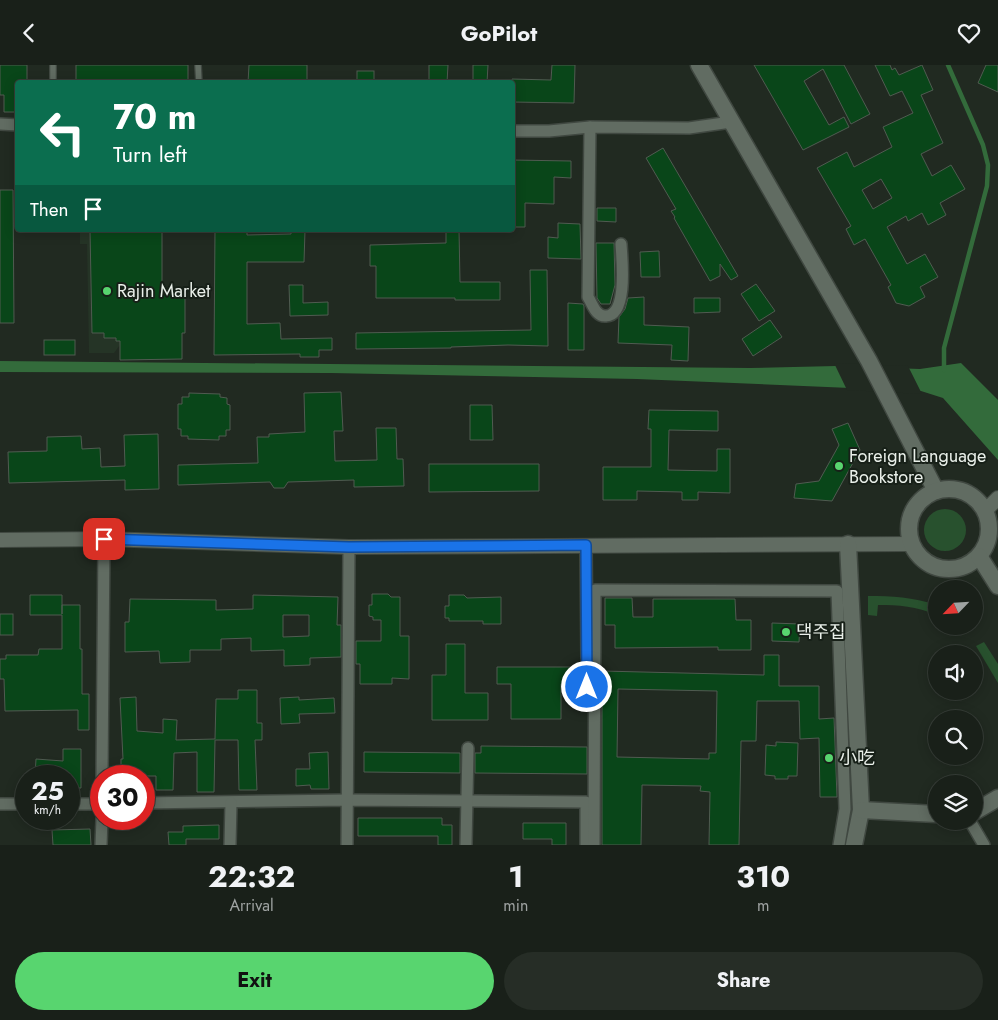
<!DOCTYPE html>
<html lang="en">
<head>
<meta charset="utf-8">
<style>
  :root { --surface:#192019; --page:#262d26; --text:#f1f3f6; --muted:#9fa3a2; --line:#373e38; --accent:#58d56f }
  body { margin:0; font-family:Jost,"Noto Sans KR",sans-serif; background:var(--page); color:var(--text); height:100vh; display:flex; flex-direction:column; font-size:19px; white-space:nowrap }
  * { box-sizing:border-box; margin:0 }
  p { font-size:16px; color:var(--muted) }
  .icon { flex:none; width:28px; height:28px; fill:none; stroke:currentColor; stroke-width:2; stroke-linecap:round; stroke-linejoin:round }
  .map { position:relative; height:780px; overflow:hidden }
  .drawer { display:flex; flex-direction:column; background:var(--surface); flex:1 }
  .drawer>* { flex:none }
  .top-card { position:absolute; left:15px; top:15px; width:500px; height:152px; border-radius:5px; box-shadow:0 2px 12px #0003,0 0 0 1px var(--line); background:#0b6e4f; color:#fff; overflow:hidden }
  .needle { width:32px; rotate:245deg }
  .tools { position:absolute; left:928px; top:515px; display:grid; gap:10px }
  .tools a { display:grid; place-items:center; width:55px; height:55px; border-radius:50%; background:var(--surface); box-shadow:0 2px 12px #0003,0 0 0 1px var(--line); font-size:25px }
  .speed { position:absolute; left:15px; top:700px; display:flex; gap:10px; font-size:25px; font-weight:700; text-align:center }
  .speed>* { display:grid; place-content:center; width:65px; height:65px; border-radius:50%; background:var(--surface); box-shadow:0 2px 12px #0003,0 0 0 1px var(--line); line-height:1 }
  .speed small { font-size:12px; font-weight:400 }
  .speed .limit { border:8px solid #d22; background:#fff; color:#111 }
  .pin { position:absolute; display:grid; place-items:center; width:42px; height:42px; color:#fff; margin:-21px; border-radius:10px; box-shadow:0 2px 8px #0006 }
  .me { position:absolute; width:55px; margin:-28px; rotate:0deg; stroke-linejoin:round; filter:drop-shadow(0 0 4px #0008) }
  .turn { display:flex; align-items:center; gap:18px; height:105px; padding:0 15px; font-size:22px }
  .turn .icon { width:65px; height:65px; stroke-width:2.5 }
  .turn b { display:block; font-size:35px; line-height:42px }
  .then { display:flex; align-items:center; height:48px; padding:0 15px; background:#0003; gap:10px; font-size:19px }
  .eta { display:flex; justify-content:space-evenly; align-items:center; height:85px; text-align:center }
  .eta b { font-size:30px; font-weight:700; line-height:35px }
  .cta { display:flex; gap:10px; margin-top:auto; padding:10px 15px }
  .cta a { flex:1; height:58px; border-radius:30px; background:var(--accent); color:#111; font-size:20px; font-weight:700; line-height:58px; text-align:center }
  .cta a+a { background:var(--page); color:var(--text) }
  header { display:flex; justify-content:space-between; align-items:center; height:65px; padding:0 15px; background:var(--surface); font-size:22px; font-weight:700 }
  .map>svg:first-child { display:block }
  .built { fill:#253426 }
  .green { fill:#28512e }
  .water { fill:#336b3b }
  .pier { fill:#212a21 }
  .lines { fill:none; stroke-linecap:round; stroke-linejoin:round }
  .stream { stroke:#336b3b; stroke-width:4.5 }
  .building { fill:#094619; stroke:#505b51; fill-rule:evenodd }
  .service-casing { stroke:#404841; stroke-width:8 }
  .minor-casing { stroke:#404841; stroke-width:14 }
  .tertiary-casing { stroke:#404841; stroke-width:16 }
  .secondary-casing { stroke:#404841; stroke-width:19 }
  .service { stroke:#616c62; stroke-width:5.5 }
  .minor { stroke:#616c62; stroke-width:11 }
  .tertiary { stroke:#616c62; stroke-width:14 }
  .secondary { stroke:#616c62; stroke-width:16 }
  .route-casing { stroke:#114b97; stroke-width:12 }
  .route { stroke:#1a73e8; stroke-width:9 }
  .poi-dot { fill:#58d56f; stroke:#172018; stroke-width:2 }
  .labels { text-anchor:middle; dominant-baseline:central; stroke-width:4; stroke-linejoin:round; paint-order:stroke }
  .poi-label { font-size:18px; fill:#eaf0ea; stroke:#172018; text-anchor:start }
</style>
</head>
<body>
<header><svg class="icon" aria-label="back" viewBox="0 0 24 24"><path d="M15 5l-7 7 7 7"/></svg>GoPilot<svg class="icon" aria-label="heart" viewBox="0 0 24 24"><path d="M12 20l-8-8c-3-5 5-10 8-4 3-6 11-1 8 4z"/></svg></header>
<div class="map">
<svg width="998" height="780" viewBox="0 0 998 780">
  <rect width="100%" height="100%" fill="#212a21"/>
  <path class="built" d="M80,165H125V273L114,288H89L87,179H80Z"/>
  <g class="green">
    <circle cx="945" cy="465" r="21"/>
    <path d="M868,531C892,531 913,532 936,540V550C917,541 898,540 878,540L877,551L868,550Z"/>
    <path d="M984,577L998,599V618L976,581Z"/>
  </g>
  <path class="water" d="M0,296L750,303L836,301L920,304L961,298L998,335V395L943,333L921,326L637,314L331,308L0,307Z"/>
  <path class="pier" d="M834,298L908,301L922,329L847,325Z"/>
  <g class="lines">
    <path class="stream" d="M944,305V283L987,121L988,100L983,80L948,0"/>
  </g>
  <g class="building">
    <path d="M0,0H27V18H18V47H4V30H0Z"/>
    <rect x="76" y="0" width="112" height="18"/>
    <path d="M249,0H307V18H248Z"/>
    <path d="M429,0H448L447,18H429Z"/>
    <path d="M473,0H488L487,18H473Z"/>
    <path d="M552,0H575L574,38L512,37V14L551,15Z"/>
    <path d="M754,0H844L870,49L851,59L823,4L804,16L829,60L844,52L849,62L803,85Z"/>
    <path d="M875,0H890L892,5L895,3L899,10L922,0L933,25L921,30L943,78L921,89L932,111L951,100L965,124L940,138L946,150L928,160L922,148L908,156L906,151L887,162L907,199L925,189L938,212L920,222L925,232L909,241L896,238L888,222L891,220L865,174L854,180L846,164L851,161L817,103L847,87L854,102L892,82L883,62L913,48L902,26L890,31ZM881,114L892,133L873,144L862,125Z"/>
    <path d="M986,0H998V27L978,18Z"/>
    <rect x="357" y="6" width="17" height="12"/>
    <path d="M663,83L738,211L731,215L720,199V211L710,216L674,153L675,152L671,146L676,144L646,93Z"/>
    <path d="M512,95L571,96V113L554,112V139L525,138V162H512Z"/>
    <path d="M0,125H13L14,258H0Z"/>
    <path d="M597,143H616V157L597,156Z"/>
    <path d="M558,158L580,159L581,194L548,193V172L558,173Z"/>
    <path d="M90,165H162V225H185V268H182V294L120,295V276H116V273H104V268H92Z"/>
    <path d="M215,165H247V170L291,169V165H305L304,197H247V259L280,258L281,274L332,273V285H319V292H300V289L214,290Z"/>
    <path d="M446,165H459L460,217H500V235H455V233H376V201H370V180L446,178Z"/>
    <path d="M596,178H614L615,220L610,239H601L597,233Z"/>
    <path d="M659,186L660,212H641L640,187Z"/>
    <path d="M530,205H547L548,281L508,280L451,282V283L356,284V268L531,265Z"/>
    <path d="M756,219L775,246L759,256L741,229Z"/>
    <path d="M289,220H303V238L328,237V250L290,251Z"/>
    <path d="M644,232V260L689,262L688,296L671,295L672,280L618,278L619,252L625,244L628,233Z"/>
    <path d="M694,233H720V247L694,248Z"/>
    <path d="M568,238L583,239L584,241V285H568Z"/>
    <path d="M770,255L782,272L753,291L742,274Z"/>
    <rect x="44" y="275" width="31" height="15"/>
    <path d="M341,327L343,366H334L335,396L377,395L376,363H396L397,394H403L404,421L354,422V415L288,417L284,423H274L270,417L178,420V400L258,398L257,372H269V369L305,367L304,328Z"/>
    <path d="M189,328L220,329V332L227,333V339L230,340V365H226V371H219V375L188,374V371H181V364H178V339H182V332H189Z"/>
    <path d="M470,340H492L493,375H470Z"/>
    <path d="M649,345L718,346V366L669,365L668,405L717,406V384H730V428L698,427V435H682V427L637,426V435H603V402H651V364H648Z"/>
    <path d="M848,358L860,385L832,436L794,433L796,419L819,416L839,380L832,364Z"/>
    <path d="M158,369L159,424L125,425V415L9,418L8,387L47,386V372L81,371L82,384L100,383L101,402L125,401L124,370Z"/>
    <path d="M429,399H539V426L429,427Z"/>
    <path d="M372,529H388L391,532H400V571H409V614L392,613V619H360V599H356V576H381V555H373V552L369,551V540H372Z"/>
    <path d="M30,530H62V549V540H80V584H82V629H89V665H78V645L5,646L4,614H0V594H6V590H38L39,584H62V550H30Z"/>
    <path d="M253,530L338,532L337,560H341V592L310,593V600L284,601V585L251,586V573L221,574V585H190V597L160,598L159,586L125,587V557H129L130,534L216,535V545L253,544ZM283,550H309V571L283,572Z"/>
    <path d="M449,530H464L467,533L501,532V559H483V556H449V553H445V541H449Z"/>
    <path d="M605,533H632L633,552H653V534H735L736,555H751V585H718V582L615,583V560H605Z"/>
    <rect x="0" y="549" width="13" height="21"/>
    <path d="M772,558L800,559L799,577L772,576Z"/>
    <path d="M446,579H465V628H488V655H432V610H446Z"/>
    <path d="M764,590H779V621H819V654L834,653L837,732H820L819,673L800,674L799,636H757L756,676H741L739,780H709L710,727L700,726L701,721L642,720L641,780H602V606L764,610ZM618,624L717,626L716,688H709V694L617,692Z"/>
    <path d="M497,602H574V620L561,619V654H511V619H497Z"/>
    <path d="M238,625H257V658H262V675H255L257,725H239L238,675H215L214,727H197V687L174,688L173,725H156V711H121V694H123L120,633L136,632L137,666L163,668V654L177,655L176,675L215,674L216,634H238Z"/>
    <path d="M299,632V635L334,633L335,648L299,649L300,658L281,659L280,633Z"/>
    <path d="M776,677L798,678L797,711H788V714H775V711L765,710L766,680L776,681Z"/>
    <path d="M481,681L587,682V709L475,708V688H481Z"/>
    <path d="M63,684H81V723H69V711H35L36,694L63,696Z"/>
    <path d="M328,687L329,724H311L310,720L296,721V704H310L309,688Z"/>
    <path d="M364,687L460,688V708L364,707Z"/>
    <path d="M358,753H442V760H452V780H438V771H358Z"/>
    <path d="M523,758H566V780H552V774H523Z"/>
    <path d="M219,760V774H186V780H169L168,767H183V761Z"/>
    <path d="M90,764L91,780H53L52,765Z"/>
  </g>
  <g class="lines">
    <g class="service-casing">
      <g id="service">
        <path d="M198,0L199,18"/>
        <path d="M53,18V0"/>
      </g>
    </g>
    <g class="minor-casing">
      <g id="minor">
        <path d="M0,59L18,60"/>
        <path d="M590,62L588,232C593,240 596,252 606,251C628,250 622,195 621,179"/>
        <path d="M512,66H549L590,62L689,63L731,57"/>
        <path d="M586,480L587,593"/>
        <path d="M102,711L104,474"/>
        <path d="M144,738L347,735L586,737V780"/>
        <path d="M0,739H26"/>
        <path d="M69,739H101"/>
        <path d="M970,756L984,780"/>
        <path d="M101,780L102,754"/>
        <path d="M230,780L231,738"/>
        <path d="M347,780L349,482"/>
        <path d="M466,780L468,683"/>
        <path d="M594,780L595,525L837,526L845,744L839,780"/>
      </g>
    </g>
    <g class="tertiary-casing">
      <g id="tertiary">
        <path d="M985,446L998,433"/>
        <path d="M0,475L104,474L349,482L912,479"/>
      </g>
    </g>
    <g class="secondary-casing">
      <g id="secondary">
        <path d="M699,0L869,296L936,426"/>
        <circle cx="949" cy="464" r="40"/>
        <path d="M848,479L861,745L854,780"/>
        <path d="M979,491L998,521"/>
        <path d="M861,745L936,749"/>
        <path d="M974,747L998,733"/>
      </g>
    </g>
    <use href="#service" class="service"/>
    <use href="#minor" class="minor"/>
    <use href="#tertiary" class="tertiary"/>
    <use href="#secondary" class="secondary"/>
  </g>
  <g class="lines">
    <g class="route-casing">
      <path id="route" d="M104,474L349,482L586,480L587,622"/>
    </g>
    <use href="#route" class="route"/>
  </g>
  <g class="poi-dot">
    <circle cx="107" cy="226" r="5"/>
    <circle cx="839" cy="401" r="5"/>
    <circle cx="786" cy="567" r="5"/>
    <circle cx="829" cy="693" r="5"/>
  </g>
  <g class="labels">
    <g class="poi-label">
      <text x="117" y="226">Rajin Market</text>
      <text x="849" y="391">Foreign Language<tspan x="849" dy="21">Bookstore</tspan></text>
      <text x="796" y="567">댁주집</text>
      <text x="839" y="693">小吃</text>
    </g>
  </g>
</svg>
<div class="tools">
<a><svg class="needle" viewBox="-14 -14 28 28"><path d="M0-13l5 13h-10z" fill="#e53935"/><path d="M0 13l5-13h-10z" fill="#9fa3a2"/></svg></a>
<a><svg class="icon" aria-label="sound" viewBox="0 0 24 24"><path d="M4 9h4l5-4v14l-5-4H4zM17 9q2 3 0 6"/></svg></a>
<a><svg class="icon" aria-label="search" viewBox="0 0 24 24"><circle cx="10" cy="10" r="6"/><path d="M15 15l6 6"/></svg></a>
<a><svg class="icon" aria-label="layers" viewBox="0 0 24 24"><path d="M12 4l9 5-9 5-9-5zM3 14l9 5 9-5"/></svg></a>
</div>
<div class="speed"><div>25<small>km/h</small></div><div class="limit">30</div></div>
<div class="pin" style="left:104px;top:474px;background:#d93025"><svg class="icon" aria-label="arrive" viewBox="0 0 24 24"><path d="M6 21V4h12l-3 4 3 4H6"/></svg></div>
<svg class="me" style="left:587px;top:622px" viewBox="-20 -20 40 40"><circle r="17" fill="#1a73e8" stroke="#fff" stroke-width="3"/><path d="M0-11L8 9 0 5-8 9z" fill="#fff"/></svg>
<div class="top-card">
<div class="turn"><svg class="icon" aria-label="left" viewBox="0 0 24 24"><path d="M17 20v-9H6M10 6l-5 5 5 5"/></svg><div><b>70 m</b>Turn left</div></div>
<div class="then">Then<svg class="icon" aria-label="arrive" viewBox="0 0 24 24"><path d="M6 21V4h12l-3 4 3 4H6"/></svg></div>
</div>
</div>
<section class="drawer">
<div class="eta">
<div><b>22:32</b><p>Arrival</p></div>
<div><b>1</b><p>min</p></div>
<div><b>310</b><p>m</p></div>
</div>
<div class="cta"><a>Exit</a><a>Share</a></div>
</section>
</body>
</html>
